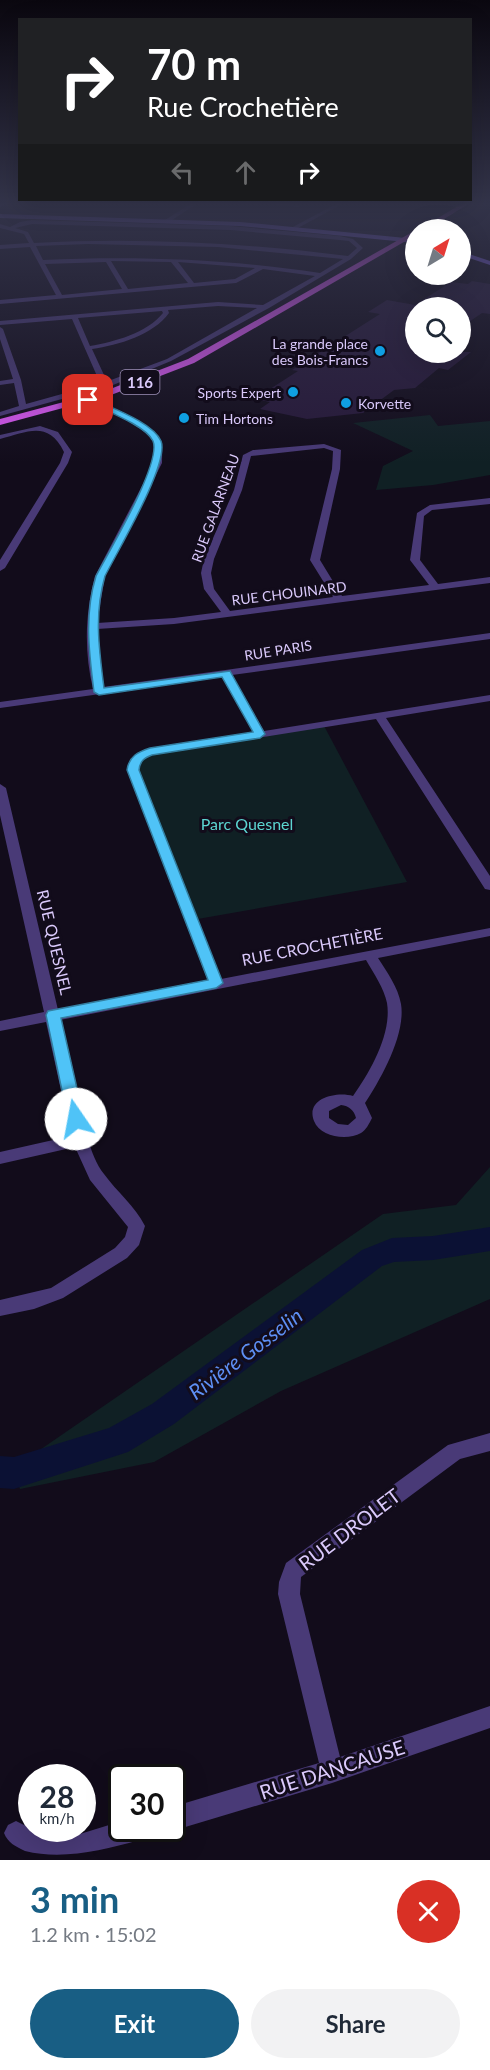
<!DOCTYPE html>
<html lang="en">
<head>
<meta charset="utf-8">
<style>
  :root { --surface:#fff; --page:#f2f2f3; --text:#1f2937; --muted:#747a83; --accent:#185e84 }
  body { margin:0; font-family:Lato,sans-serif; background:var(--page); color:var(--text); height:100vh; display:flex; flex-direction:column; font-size:22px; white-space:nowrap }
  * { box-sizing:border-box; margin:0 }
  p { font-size:20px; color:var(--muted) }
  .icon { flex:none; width:33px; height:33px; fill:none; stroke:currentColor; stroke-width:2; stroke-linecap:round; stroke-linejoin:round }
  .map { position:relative; height:1860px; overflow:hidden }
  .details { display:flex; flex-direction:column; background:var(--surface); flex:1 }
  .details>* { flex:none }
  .top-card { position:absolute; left:18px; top:18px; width:454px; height:183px; border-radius:0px; box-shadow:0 6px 24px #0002; background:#202124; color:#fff; overflow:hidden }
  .needle { width:39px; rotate:38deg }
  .buttons { position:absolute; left:405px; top:219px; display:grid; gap:12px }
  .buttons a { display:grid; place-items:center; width:66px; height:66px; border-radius:50%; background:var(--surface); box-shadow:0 6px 24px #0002; font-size:30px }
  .speed { position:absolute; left:18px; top:1764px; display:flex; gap:12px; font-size:30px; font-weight:700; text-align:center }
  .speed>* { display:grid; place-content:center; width:78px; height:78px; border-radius:50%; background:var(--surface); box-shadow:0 6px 24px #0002; line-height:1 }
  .speed small { font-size:15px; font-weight:400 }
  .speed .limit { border:3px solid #111; border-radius:9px; background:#fff; color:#111 }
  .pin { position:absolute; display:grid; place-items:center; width:51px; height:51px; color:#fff; margin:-26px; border-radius:12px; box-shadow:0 3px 9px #0006 }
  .me { position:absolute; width:66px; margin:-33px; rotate:348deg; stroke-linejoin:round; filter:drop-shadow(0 0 4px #0008) }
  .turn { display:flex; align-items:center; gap:21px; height:126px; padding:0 30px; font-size:27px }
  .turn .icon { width:78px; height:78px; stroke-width:2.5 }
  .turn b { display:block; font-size:42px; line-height:51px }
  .lanes { display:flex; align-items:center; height:57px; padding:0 30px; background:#0003; justify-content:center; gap:30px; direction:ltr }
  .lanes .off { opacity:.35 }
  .round { display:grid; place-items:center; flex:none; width:63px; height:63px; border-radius:32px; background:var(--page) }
  .head { display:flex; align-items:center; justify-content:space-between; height:102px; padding:0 30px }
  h1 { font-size:36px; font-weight:700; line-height:45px; color:var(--accent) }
  .cta { display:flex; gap:12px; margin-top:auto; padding:12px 30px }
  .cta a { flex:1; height:69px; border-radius:36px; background:var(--accent); color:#fff; font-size:24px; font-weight:700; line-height:69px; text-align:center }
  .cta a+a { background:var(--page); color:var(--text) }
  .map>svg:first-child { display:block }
  .green { fill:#102024 }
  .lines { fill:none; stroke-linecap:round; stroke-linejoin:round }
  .river { fill:#0b1134; fill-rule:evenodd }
  .building { fill:#27193a }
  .minor { fill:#493a77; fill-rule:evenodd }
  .secondary { fill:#8967f5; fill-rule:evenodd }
  .primary { fill:#db58f4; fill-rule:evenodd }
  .route { fill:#4fc3f7; stroke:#337fa1; stroke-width:1.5 }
  .poi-dot { fill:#0f9fe1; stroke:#120c1b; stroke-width:2 }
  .labels { text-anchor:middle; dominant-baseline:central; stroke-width:6; stroke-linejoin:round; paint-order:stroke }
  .far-poi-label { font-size:14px; fill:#dac9fb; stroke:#120c1b; text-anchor:end }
  .far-street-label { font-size:14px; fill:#dac9fb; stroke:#120c1b }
  .shield { fill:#120c1b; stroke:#9e90b8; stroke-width:1.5 }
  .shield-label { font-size:15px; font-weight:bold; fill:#dac9fb }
  .park-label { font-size:16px; fill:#5cd5d1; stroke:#120c1b }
  .street-label { font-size:16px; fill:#dac9fb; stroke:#120c1b }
  .near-street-label { font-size:20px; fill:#dac9fb; stroke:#120c1b }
  .near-water-label { font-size:21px; font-style:italic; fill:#5e8ff4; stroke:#120c1b }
</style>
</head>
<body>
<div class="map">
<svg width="490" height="1860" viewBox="0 0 490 1860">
  <rect width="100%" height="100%" fill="#120c1b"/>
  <g class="green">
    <path d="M430,415L438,426L490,421V475L433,485L376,490L383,466L413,451L353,423Z"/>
    <path d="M323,724L407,882L192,920L134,763L141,755Z"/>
    <path d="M490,1167V1299L281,1391L154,1462L20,1489L14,1473L31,1456L383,1214L456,1205Z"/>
  </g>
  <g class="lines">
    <path class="river" d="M490,1227V1251L433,1260L394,1262L382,1266L174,1424L128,1452L14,1489L0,1488V1456L14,1457L109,1428L152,1404L362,1250L392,1238L433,1236Z"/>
  </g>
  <path class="building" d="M472,281L490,284V314L482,313L460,328V308H416V352H471L448,370L439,368L415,388L394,390L363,413L307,419L260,409L270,402L260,400L276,390L270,389L298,371L292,370L380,314L368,312L387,300L415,305L451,282L468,284Z"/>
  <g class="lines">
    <g class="minor">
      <path d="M192,203H198L169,222H165V220Z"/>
      <path d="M261,203L301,205L298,207Z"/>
      <path d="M338,203H344L296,229L291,228Z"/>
      <path d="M32,220L230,226L340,236L353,239L363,248L351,259L269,308L171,361L113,385L0,416V412L19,406L14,383L0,385V381L13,379L0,339V327L3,329L21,380L26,404L105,382L97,376L72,319L0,325V321L218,302L263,305L315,276L263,269L236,283L0,304V300L56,295L30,247L0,249V245L29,243L24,234L0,228V224L10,227L20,222ZM32,224L230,230L340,240L349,241L357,248L348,256C244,243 139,237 34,243L28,232L15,228ZM88,244L218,247L343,259L320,273C226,259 138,256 43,260L36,246ZM111,261L171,262L188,283L128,289ZM106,262L122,289L62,295L45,264ZM178,262L255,268L235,279L194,283ZM218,306L257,308L167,359L111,380L104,375L92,349C119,345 153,335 169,313L168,310ZM162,311L163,313C147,333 114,342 90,346L78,318Z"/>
      <path d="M86,398H92C109,407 152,423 160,440C163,447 162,455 162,463L105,576L97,623L174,618L221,612L204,589L201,573L204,559L234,490L243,455L253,450L324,444L341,450L340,469L320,560L342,596L429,585L410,560L417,513L430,505L490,498V504L432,510L424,516L420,560L438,584L490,577V583L174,624L97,629V634L103,687L490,633V639L232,675L264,731L490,695V701L386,718L490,876V890L485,889L376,719L152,755L142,760L139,770L221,979L490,928V936L378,958C387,972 398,987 401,1004C406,1034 381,1079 365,1103L372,1118C369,1124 366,1130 361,1133C347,1141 320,1137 314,1121C305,1098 337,1091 353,1096C370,1072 392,1034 387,1003C384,988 374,974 366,960L60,1020L88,1140C92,1152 96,1164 104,1174C117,1192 135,1206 145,1226L139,1245L127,1258L63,1298L34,1309L0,1316V1300L51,1288L115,1248L125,1237L128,1227L90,1180L75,1147L0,1164V1152L71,1136L46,1022L0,1031V1021L44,1012L0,815V784L6,788L58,1010L208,981L127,770C129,759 135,753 146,750L253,732L222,677L0,708V702L93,689C84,651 85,614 95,576L154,463C154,456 156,446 152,440C142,424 103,410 86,402ZM324,448L333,451L332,469L310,560L333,597L230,611L214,589L211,573L214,559L242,490L251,456ZM341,1105C349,1106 354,1110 356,1118L348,1125L338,1124L329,1118V1111Z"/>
      <path d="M40,426L58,432L72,452L68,463L5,568L0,571V560L60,463L64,452C48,420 28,432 0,439V435Z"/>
      <path d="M490,1433V1451L460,1459L301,1577L300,1594L340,1757L490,1706V1728L332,1783L172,1831L166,1828H172V1807L319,1763L278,1594L279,1582L286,1563L448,1445Z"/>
      <path d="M16,1821L44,1835L67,1838L122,1821V1828H151L147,1836L139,1840C102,1851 61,1860 25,1851C15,1846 8,1843 4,1833L8,1825Z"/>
    </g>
    <g class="secondary">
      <path d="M0,203H6L0,207Z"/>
      <path d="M0,214L240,222L416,239V243L240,226L0,218Z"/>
      <path d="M460,251L490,261V265L460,255Z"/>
    </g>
    <g class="primary">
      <path d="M463,203H470L426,230H418Z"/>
      <path d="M416,230V235L194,363L111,395L0,425V419L105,391L188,359Z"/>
    </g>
  </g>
  <linearGradient id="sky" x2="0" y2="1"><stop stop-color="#0a070f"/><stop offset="0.44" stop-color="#33344a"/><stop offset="1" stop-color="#33344a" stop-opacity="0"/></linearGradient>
  <rect width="490" height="463" fill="url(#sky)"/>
  <path class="route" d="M86,398H91C109,407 153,422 161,441C170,463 117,552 105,576C94,614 99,649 104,688L230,671L265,734L260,738L152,755C144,758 140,761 139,770L223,983L216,988L61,1018L84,1119L81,1124H70L68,1119L46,1015L48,1011L208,980L127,770C129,756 138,752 150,748L253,732L222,677L99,695L94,692C89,652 84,615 96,576C108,553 162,463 153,441C146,425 101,409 86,401Z"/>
  <g class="poi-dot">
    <circle cx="380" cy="351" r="6"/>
    <circle cx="293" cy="392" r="6"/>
    <circle cx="346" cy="403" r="6"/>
    <circle cx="184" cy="418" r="6"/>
  </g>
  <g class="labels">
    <g class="far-poi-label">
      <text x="368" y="343">La grande place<tspan x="368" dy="16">des Bois-Francs</tspan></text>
      <text x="281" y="392">Sports Expert</text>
      <text x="358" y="403" text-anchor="start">Korvette</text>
      <text x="196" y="418" text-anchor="start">Tim Hortons</text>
    </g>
    <g class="far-street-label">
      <text transform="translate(215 508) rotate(-70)">RUE GALARNEAU</text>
      <text transform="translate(289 593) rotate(-7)">RUE CHOUINARD</text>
      <text transform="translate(278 650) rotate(-9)">RUE PARIS</text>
    </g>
    <rect class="shield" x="120.5" y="370" width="39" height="24" rx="4.5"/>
    <g class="shield-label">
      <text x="140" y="382">116</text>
    </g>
    <g class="park-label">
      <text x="247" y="823">Parc Quesnel</text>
    </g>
    <g class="street-label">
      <text transform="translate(55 942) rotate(77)">RUE QUESNEL</text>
      <text transform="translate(312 946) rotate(-11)">RUE CROCHETIÈRE</text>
    </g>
    <g class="near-street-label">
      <text transform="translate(349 1529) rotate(-37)">RUE DROLET</text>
      <text transform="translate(332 1769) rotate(-18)">RUE DANCAUSE</text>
    </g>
    <g class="near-water-label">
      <text transform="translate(245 1353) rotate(-37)">Rivière Gosselin</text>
    </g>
  </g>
</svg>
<div class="buttons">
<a><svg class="needle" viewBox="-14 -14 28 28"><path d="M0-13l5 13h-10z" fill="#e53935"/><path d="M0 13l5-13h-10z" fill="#747a83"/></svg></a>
<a><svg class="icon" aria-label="search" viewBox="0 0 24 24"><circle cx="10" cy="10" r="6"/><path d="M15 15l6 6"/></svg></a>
</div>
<div class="speed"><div>28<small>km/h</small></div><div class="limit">30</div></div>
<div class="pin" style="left:88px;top:400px;background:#d93025"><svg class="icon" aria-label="arrive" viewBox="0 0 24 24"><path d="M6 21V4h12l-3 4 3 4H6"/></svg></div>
<svg class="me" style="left:76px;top:1119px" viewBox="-20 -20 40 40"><circle r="19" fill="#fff"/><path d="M0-13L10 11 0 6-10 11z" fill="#4fc3f7"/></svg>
<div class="top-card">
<div class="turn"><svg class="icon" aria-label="right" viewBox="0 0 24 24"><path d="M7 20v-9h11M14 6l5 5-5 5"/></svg><div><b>70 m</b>Rue Crochetière</div></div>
<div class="lanes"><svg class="icon off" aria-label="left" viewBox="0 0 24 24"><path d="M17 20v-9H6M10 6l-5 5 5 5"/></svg><svg class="icon off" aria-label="ahead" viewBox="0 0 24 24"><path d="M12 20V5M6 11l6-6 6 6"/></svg><svg class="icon" aria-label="right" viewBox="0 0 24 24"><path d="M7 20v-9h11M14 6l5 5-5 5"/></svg></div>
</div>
</div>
<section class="details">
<div class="head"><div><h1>3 min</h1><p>1.2 km · 15:02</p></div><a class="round" style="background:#d93025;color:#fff"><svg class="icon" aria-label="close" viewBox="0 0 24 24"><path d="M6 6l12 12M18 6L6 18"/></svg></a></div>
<div class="cta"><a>Exit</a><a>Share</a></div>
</section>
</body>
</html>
